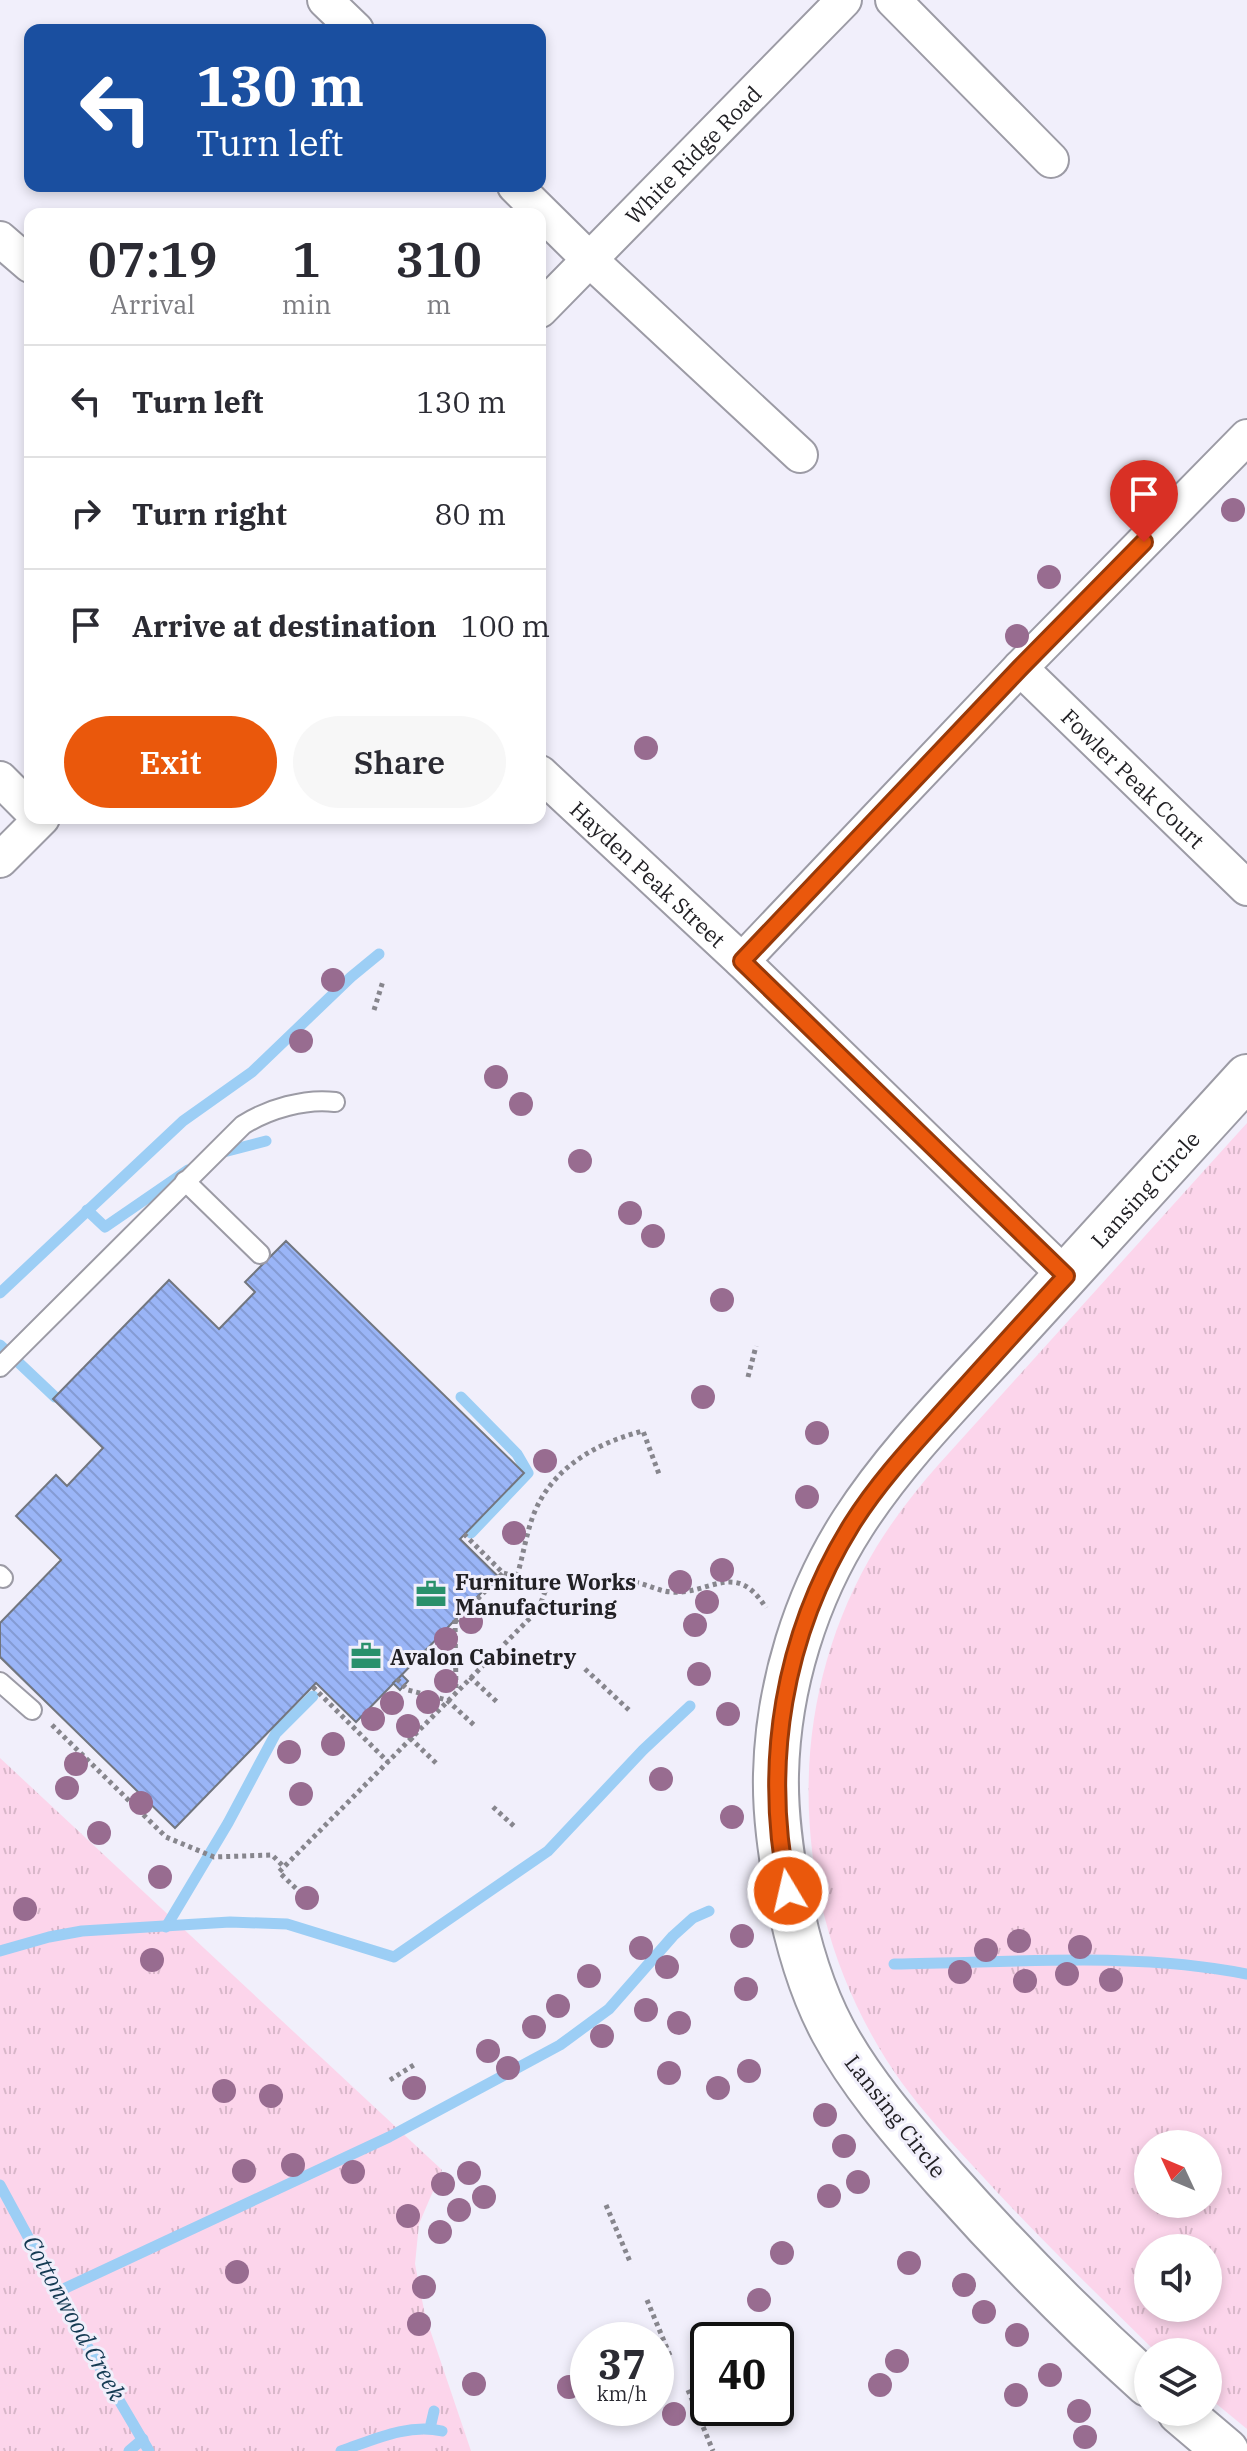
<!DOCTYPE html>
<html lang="en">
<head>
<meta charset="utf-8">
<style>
  :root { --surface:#fff; --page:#f7f7f7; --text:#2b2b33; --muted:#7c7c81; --line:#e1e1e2; --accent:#ea580c }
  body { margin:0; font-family:"IBM Plex Serif",serif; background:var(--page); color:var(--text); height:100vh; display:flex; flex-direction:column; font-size:30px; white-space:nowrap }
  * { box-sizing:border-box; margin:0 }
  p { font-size:26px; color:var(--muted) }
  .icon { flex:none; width:44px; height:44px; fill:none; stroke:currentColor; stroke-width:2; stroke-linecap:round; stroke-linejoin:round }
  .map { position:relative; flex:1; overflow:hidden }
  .panel { position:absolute; left:24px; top:208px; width:522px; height:616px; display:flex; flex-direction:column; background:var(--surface); border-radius:16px; box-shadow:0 4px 12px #0003 }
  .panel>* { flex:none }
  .top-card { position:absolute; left:24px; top:24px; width:522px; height:168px; border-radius:16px; box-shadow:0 4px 12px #0003; background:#1a4fa0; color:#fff; overflow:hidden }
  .needle { width:52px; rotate:314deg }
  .buttons { position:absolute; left:1134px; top:2130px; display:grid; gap:16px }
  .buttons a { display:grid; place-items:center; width:88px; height:88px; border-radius:50%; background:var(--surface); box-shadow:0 4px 12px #0003; font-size:40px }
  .speed { position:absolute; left:570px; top:2322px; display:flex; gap:16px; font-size:40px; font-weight:700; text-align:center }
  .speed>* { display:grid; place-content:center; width:104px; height:104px; border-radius:50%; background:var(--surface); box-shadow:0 4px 12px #0003; line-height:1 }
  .speed small { font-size:20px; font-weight:400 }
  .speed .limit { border:4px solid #111; border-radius:12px; background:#fff; color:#111 }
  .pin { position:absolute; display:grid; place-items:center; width:68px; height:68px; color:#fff; margin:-82px -34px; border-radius:50% 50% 50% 0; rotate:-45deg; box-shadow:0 0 8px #0007 }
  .pin .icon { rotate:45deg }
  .me { position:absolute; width:88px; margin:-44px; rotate:351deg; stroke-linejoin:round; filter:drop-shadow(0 0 6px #0008) }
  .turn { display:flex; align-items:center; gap:28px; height:168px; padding:0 40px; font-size:36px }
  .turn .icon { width:104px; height:104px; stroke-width:2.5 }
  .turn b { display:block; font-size:56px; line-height:68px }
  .eta { display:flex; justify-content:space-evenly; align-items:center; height:136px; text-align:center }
  .eta b { font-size:48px; font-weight:600; line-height:56px }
  .primary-button { display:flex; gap:16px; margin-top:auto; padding:16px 40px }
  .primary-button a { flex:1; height:92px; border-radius:48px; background:var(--accent); color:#fff; font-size:32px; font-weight:600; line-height:92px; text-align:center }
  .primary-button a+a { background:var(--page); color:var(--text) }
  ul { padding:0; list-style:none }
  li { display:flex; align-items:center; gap:24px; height:112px; padding:0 40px; border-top:2px solid var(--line) }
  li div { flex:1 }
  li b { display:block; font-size:30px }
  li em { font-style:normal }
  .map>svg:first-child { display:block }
  .grass { fill:url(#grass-tufts); fill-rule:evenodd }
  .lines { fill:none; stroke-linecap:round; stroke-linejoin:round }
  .stream { stroke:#9ccef5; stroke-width:11 }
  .building { fill:url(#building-back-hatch); stroke:#72767f; stroke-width:2 }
  .service-casing { stroke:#9c9ba5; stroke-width:22 }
  .minor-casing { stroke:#9c9ba5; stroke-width:38 }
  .tertiary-casing { stroke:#9c9ba5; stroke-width:48 }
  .path { stroke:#87868d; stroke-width:5; stroke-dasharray:4 4; stroke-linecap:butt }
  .service { stroke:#fff; stroke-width:18 }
  .minor { stroke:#fff; stroke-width:34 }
  .tertiary { stroke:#fff; stroke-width:44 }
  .tree { fill:#986c90 }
  .route-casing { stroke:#983908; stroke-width:20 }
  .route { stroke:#ea580c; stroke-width:14 }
  .labels { text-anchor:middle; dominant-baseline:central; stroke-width:6; stroke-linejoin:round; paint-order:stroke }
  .street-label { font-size:22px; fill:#222125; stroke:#f1effb }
  .poi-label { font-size:22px; font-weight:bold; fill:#222125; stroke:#f1effb; text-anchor:start }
  .water-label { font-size:24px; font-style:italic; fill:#143a53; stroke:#f1effb }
</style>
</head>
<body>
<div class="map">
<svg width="1247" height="2451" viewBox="0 0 1247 2451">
  <defs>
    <pattern id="grass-tufts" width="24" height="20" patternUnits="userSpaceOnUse" patternTransform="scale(2)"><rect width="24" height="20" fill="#fcd5eb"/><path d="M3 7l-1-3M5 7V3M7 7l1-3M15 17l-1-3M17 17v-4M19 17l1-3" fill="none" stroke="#d8b7c9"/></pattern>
    <pattern id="building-back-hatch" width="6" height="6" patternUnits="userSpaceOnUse" patternTransform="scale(2)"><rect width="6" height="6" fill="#9ab5f7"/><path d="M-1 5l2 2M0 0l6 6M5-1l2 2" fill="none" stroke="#849bd4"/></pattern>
  </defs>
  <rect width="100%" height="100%" fill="#f1effb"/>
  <g class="grass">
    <path d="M1247,1123V2429L1208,2397V2352H1156C1094,2291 1032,2231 973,2166C949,2140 924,2113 902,2083C790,1926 775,1713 877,1546C895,1517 916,1490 939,1464ZM1148,2144H1208V2204H1148ZM1148,2248H1208V2308H1148Z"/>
    <path d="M0,1758L442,2170L419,2224L415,2264L425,2315L471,2451H0Z"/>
  </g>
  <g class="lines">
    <g class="stream">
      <path d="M216,1154L266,1141"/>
      <path d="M87,1210L105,1227L188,1170"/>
      <path d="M0,1293L183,1121L252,1072L351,977L379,954"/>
      <path d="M0,1345L55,1397"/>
      <path d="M461,1397L517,1454L528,1473L471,1533"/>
      <path d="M166,1927L228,1823L276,1733L313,1696"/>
      <path d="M0,1951L49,1937L82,1931L230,1922L287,1924L394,1957L548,1851L643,1750L690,1706"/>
      <path d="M894,1964C1012,1963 1132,1951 1247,1974"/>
      <path d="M0,2185L86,2344L149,2451"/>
      <path d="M57,2292L389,2137L560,2045L609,2009L673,1936L693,1918L709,1911"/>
      <path d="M430,2428L434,2411"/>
      <path d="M129,2451L143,2439"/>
      <path d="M341,2451C373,2440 408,2423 442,2431"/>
    </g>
  </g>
  <g class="building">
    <path d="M286,1241L524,1473L460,1539L512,1590H484L356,1722L316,1683L175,1828L0,1657V1623L61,1560L16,1516L56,1475L67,1486L103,1448L53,1399L169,1280L219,1329L255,1292L245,1282Z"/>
    <path d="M402,1675L408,1681L400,1690L393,1683Z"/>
  </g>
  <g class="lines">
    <g class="service-casing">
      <g id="service">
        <path d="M185,1181L260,1254"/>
        <path d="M0,1367L243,1125C268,1109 306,1098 335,1102"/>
        <path d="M0,1575L3,1578"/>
        <path d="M0,1682L32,1710"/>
      </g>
    </g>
    <g class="minor-casing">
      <g id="minor">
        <path d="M325,0L356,30"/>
        <path d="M893,0L1051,160"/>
        <path d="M515,186L589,259L800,455"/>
        <path d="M0,239L30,265"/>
        <path id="s1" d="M540,310L844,0"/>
        <path id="s2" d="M1020,668L1247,888"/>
        <path id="s3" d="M540,773L742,961L1066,1276"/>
        <path d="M0,779L30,809"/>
        <path d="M0,860L42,818"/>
        <path d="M742,961L1020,668L1247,437"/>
      </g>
    </g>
    <g class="tertiary-casing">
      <g id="tertiary">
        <path id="s4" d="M1148,2384C1076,2319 1008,2250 944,2178C904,2132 862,2085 833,2031C810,1988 797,1941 788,1894C781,1854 775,1814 776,1774C778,1686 806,1596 853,1523C896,1456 955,1397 1009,1338C1088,1251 1167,1164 1247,1077"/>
        <path d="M1180,2412L1226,2451"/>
      </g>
    </g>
    <g class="path">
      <path d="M374,1010L383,981"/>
      <path d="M748,1377L756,1346"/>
      <path d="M464,1534L503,1573L548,1584H565"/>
      <path d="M517,1576C523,1556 526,1535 533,1516C551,1468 596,1443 643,1431L659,1474"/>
      <path d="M603,1581C613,1581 624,1580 634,1582C647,1584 658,1591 671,1592C710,1595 736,1559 766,1608"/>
      <path d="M455,1620L456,1691"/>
      <path d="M455,1622L503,1573"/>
      <path d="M585,1669L630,1711"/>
      <path d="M470,1677L497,1702"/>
      <path d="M397,1679L408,1690L447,1700L474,1725"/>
      <path d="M313,1687L388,1762"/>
      <path d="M52,1725L166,1837L214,1857L272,1855L284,1867"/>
      <path d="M410,1738L436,1763"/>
      <path d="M493,1807L516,1828"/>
      <path d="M313,1905L279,1872L538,1610L548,1584"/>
      <path d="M390,2080L417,2063"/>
      <path d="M606,2205L631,2264"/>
      <path d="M647,2300L671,2358"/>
      <path d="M688,2390L713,2451"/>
    </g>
    <use href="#service" class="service"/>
    <use href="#minor" class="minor"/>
    <use href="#tertiary" class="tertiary"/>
  </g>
  <g class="tree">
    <circle cx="1233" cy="510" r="12"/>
    <circle cx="1049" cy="577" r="12"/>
    <circle cx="1017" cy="636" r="12"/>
    <circle cx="646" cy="748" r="12"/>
    <circle cx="333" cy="980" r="12"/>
    <circle cx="301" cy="1041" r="12"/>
    <circle cx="496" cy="1077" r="12"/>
    <circle cx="521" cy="1104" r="12"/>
    <circle cx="580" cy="1161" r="12"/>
    <circle cx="630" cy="1213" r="12"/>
    <circle cx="653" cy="1236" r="12"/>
    <circle cx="722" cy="1300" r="12"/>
    <circle cx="703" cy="1397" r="12"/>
    <circle cx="817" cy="1433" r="12"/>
    <circle cx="545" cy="1461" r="12"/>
    <circle cx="807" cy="1497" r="12"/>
    <circle cx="514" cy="1533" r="12"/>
    <circle cx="722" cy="1570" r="12"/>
    <circle cx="680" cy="1582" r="12"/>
    <circle cx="707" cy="1602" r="12"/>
    <circle cx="471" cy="1622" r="12"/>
    <circle cx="695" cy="1625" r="12"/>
    <circle cx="446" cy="1639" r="12"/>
    <circle cx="699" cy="1674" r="12"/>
    <circle cx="446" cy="1681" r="12"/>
    <circle cx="428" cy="1702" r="12"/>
    <circle cx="392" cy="1703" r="12"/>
    <circle cx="728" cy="1714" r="12"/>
    <circle cx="373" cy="1719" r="12"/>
    <circle cx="408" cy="1726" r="12"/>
    <circle cx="333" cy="1744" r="12"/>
    <circle cx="289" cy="1752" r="12"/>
    <circle cx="76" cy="1764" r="12"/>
    <circle cx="661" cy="1779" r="12"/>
    <circle cx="67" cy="1788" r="12"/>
    <circle cx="301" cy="1794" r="12"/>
    <circle cx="141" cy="1803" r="12"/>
    <circle cx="732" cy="1817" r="12"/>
    <circle cx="99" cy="1833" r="12"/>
    <circle cx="160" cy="1877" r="12"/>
    <circle cx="307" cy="1898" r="12"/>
    <circle cx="25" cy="1909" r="12"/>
    <circle cx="742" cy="1936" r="12"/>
    <circle cx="1019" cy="1941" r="12"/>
    <circle cx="1080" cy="1947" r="12"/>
    <circle cx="641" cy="1948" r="12"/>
    <circle cx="986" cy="1950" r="12"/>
    <circle cx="152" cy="1960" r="12"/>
    <circle cx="667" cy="1967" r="12"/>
    <circle cx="960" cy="1972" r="12"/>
    <circle cx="1067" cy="1974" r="12"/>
    <circle cx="589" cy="1976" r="12"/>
    <circle cx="1111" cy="1980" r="12"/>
    <circle cx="1025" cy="1981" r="12"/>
    <circle cx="746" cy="1989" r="12"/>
    <circle cx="558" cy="2006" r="12"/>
    <circle cx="646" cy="2010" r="12"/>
    <circle cx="679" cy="2023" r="12"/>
    <circle cx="534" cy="2027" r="12"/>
    <circle cx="602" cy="2036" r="12"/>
    <circle cx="488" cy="2051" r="12"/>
    <circle cx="508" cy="2068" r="12"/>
    <circle cx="749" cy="2071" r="12"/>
    <circle cx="669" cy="2073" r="12"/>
    <circle cx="414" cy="2088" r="12"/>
    <circle cx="718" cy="2088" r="12"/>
    <circle cx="224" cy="2091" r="12"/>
    <circle cx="271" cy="2096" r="12"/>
    <circle cx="825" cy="2115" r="12"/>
    <circle cx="844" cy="2146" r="12"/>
    <circle cx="293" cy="2165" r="12"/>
    <circle cx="244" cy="2171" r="12"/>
    <circle cx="353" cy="2172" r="12"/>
    <circle cx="469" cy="2173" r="12"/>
    <circle cx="858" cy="2182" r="12"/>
    <circle cx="443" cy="2184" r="12"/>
    <circle cx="829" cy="2196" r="12"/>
    <circle cx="484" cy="2197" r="12"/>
    <circle cx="459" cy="2210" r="12"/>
    <circle cx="408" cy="2216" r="12"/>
    <circle cx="440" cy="2232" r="12"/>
    <circle cx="782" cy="2253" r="12"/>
    <circle cx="909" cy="2263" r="12"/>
    <circle cx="237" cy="2272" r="12"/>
    <circle cx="964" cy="2285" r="12"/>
    <circle cx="424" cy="2287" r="12"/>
    <circle cx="759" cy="2300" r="12"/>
    <circle cx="984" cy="2312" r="12"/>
    <circle cx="419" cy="2324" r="12"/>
    <circle cx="1017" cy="2335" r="12"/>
    <circle cx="897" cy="2361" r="12"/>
    <circle cx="1050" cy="2375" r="12"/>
    <circle cx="474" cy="2384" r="12"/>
    <circle cx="880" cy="2385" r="12"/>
    <circle cx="569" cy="2387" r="12"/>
    <circle cx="1016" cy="2395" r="12"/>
    <circle cx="1079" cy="2411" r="12"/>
    <circle cx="674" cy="2414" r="12"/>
    <circle cx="1085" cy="2437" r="12"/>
  </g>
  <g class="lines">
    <g class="route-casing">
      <path id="route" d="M788,1891C762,1764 783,1635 852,1524C879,1481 914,1444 948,1406C987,1363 1026,1319 1066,1276L742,961L1020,668L1144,542"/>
    </g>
    <use href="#route" class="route"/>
  </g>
  <defs>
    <g id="office-bare" transform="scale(2.4)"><path d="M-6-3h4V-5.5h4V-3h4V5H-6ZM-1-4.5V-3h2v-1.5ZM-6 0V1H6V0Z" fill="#29906c" stroke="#f1effb" stroke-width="2.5" paint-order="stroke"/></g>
  </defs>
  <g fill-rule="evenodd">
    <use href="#office-bare" x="431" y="1594"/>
    <use href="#office-bare" x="366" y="1656"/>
  </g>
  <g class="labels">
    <g class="street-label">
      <text stroke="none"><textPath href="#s1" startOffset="218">White Ridge Road</textPath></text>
      <text stroke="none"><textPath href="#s2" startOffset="158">Fowler Peak Court</textPath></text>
      <text stroke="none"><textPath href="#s3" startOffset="148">Hayden Peak Street</textPath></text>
      <text stroke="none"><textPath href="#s4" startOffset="1450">Lansing Circle</textPath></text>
      <text transform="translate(896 2116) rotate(52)">Lansing Circle</text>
    </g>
    <g class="poi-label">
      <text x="455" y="1581">Furniture Works<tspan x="455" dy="25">Manufacturing</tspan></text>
      <text x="390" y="1656">Avalon Cabinetry</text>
    </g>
    <g class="water-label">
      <text transform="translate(75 2318) rotate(61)">Cottonwood Creek</text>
    </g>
  </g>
</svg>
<div class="buttons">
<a><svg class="needle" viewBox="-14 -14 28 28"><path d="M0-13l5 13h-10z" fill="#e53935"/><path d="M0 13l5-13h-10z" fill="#7c7c81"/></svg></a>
<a><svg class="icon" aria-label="sound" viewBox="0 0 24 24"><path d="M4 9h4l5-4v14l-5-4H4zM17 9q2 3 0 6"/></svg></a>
<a><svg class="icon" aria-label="layers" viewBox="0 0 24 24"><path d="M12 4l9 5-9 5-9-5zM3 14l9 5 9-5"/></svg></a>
</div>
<div class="speed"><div>37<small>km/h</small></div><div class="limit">40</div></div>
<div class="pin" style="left:1144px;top:542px;background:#d93025"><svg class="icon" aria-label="arrive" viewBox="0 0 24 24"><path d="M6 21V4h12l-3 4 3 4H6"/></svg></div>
<svg class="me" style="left:788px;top:1891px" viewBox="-20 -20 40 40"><circle r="17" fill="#ea580c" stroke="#fff" stroke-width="3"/><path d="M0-11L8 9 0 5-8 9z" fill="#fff"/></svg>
<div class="top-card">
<div class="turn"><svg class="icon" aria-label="left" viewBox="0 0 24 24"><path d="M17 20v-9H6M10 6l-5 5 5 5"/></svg><div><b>130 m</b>Turn left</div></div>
</div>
<section class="panel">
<div class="eta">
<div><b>07:19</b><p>Arrival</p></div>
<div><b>1</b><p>min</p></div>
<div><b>310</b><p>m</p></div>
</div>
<ul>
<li><svg class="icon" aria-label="left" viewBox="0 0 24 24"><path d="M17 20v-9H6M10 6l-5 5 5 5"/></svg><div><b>Turn left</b></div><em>130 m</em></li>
<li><svg class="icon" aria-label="right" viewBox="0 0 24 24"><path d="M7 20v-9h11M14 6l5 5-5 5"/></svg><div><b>Turn right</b></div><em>80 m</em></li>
<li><svg class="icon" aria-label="arrive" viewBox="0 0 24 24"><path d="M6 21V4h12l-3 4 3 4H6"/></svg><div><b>Arrive at destination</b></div><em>100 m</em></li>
</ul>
<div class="primary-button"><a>Exit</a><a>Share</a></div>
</section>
</div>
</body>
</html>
